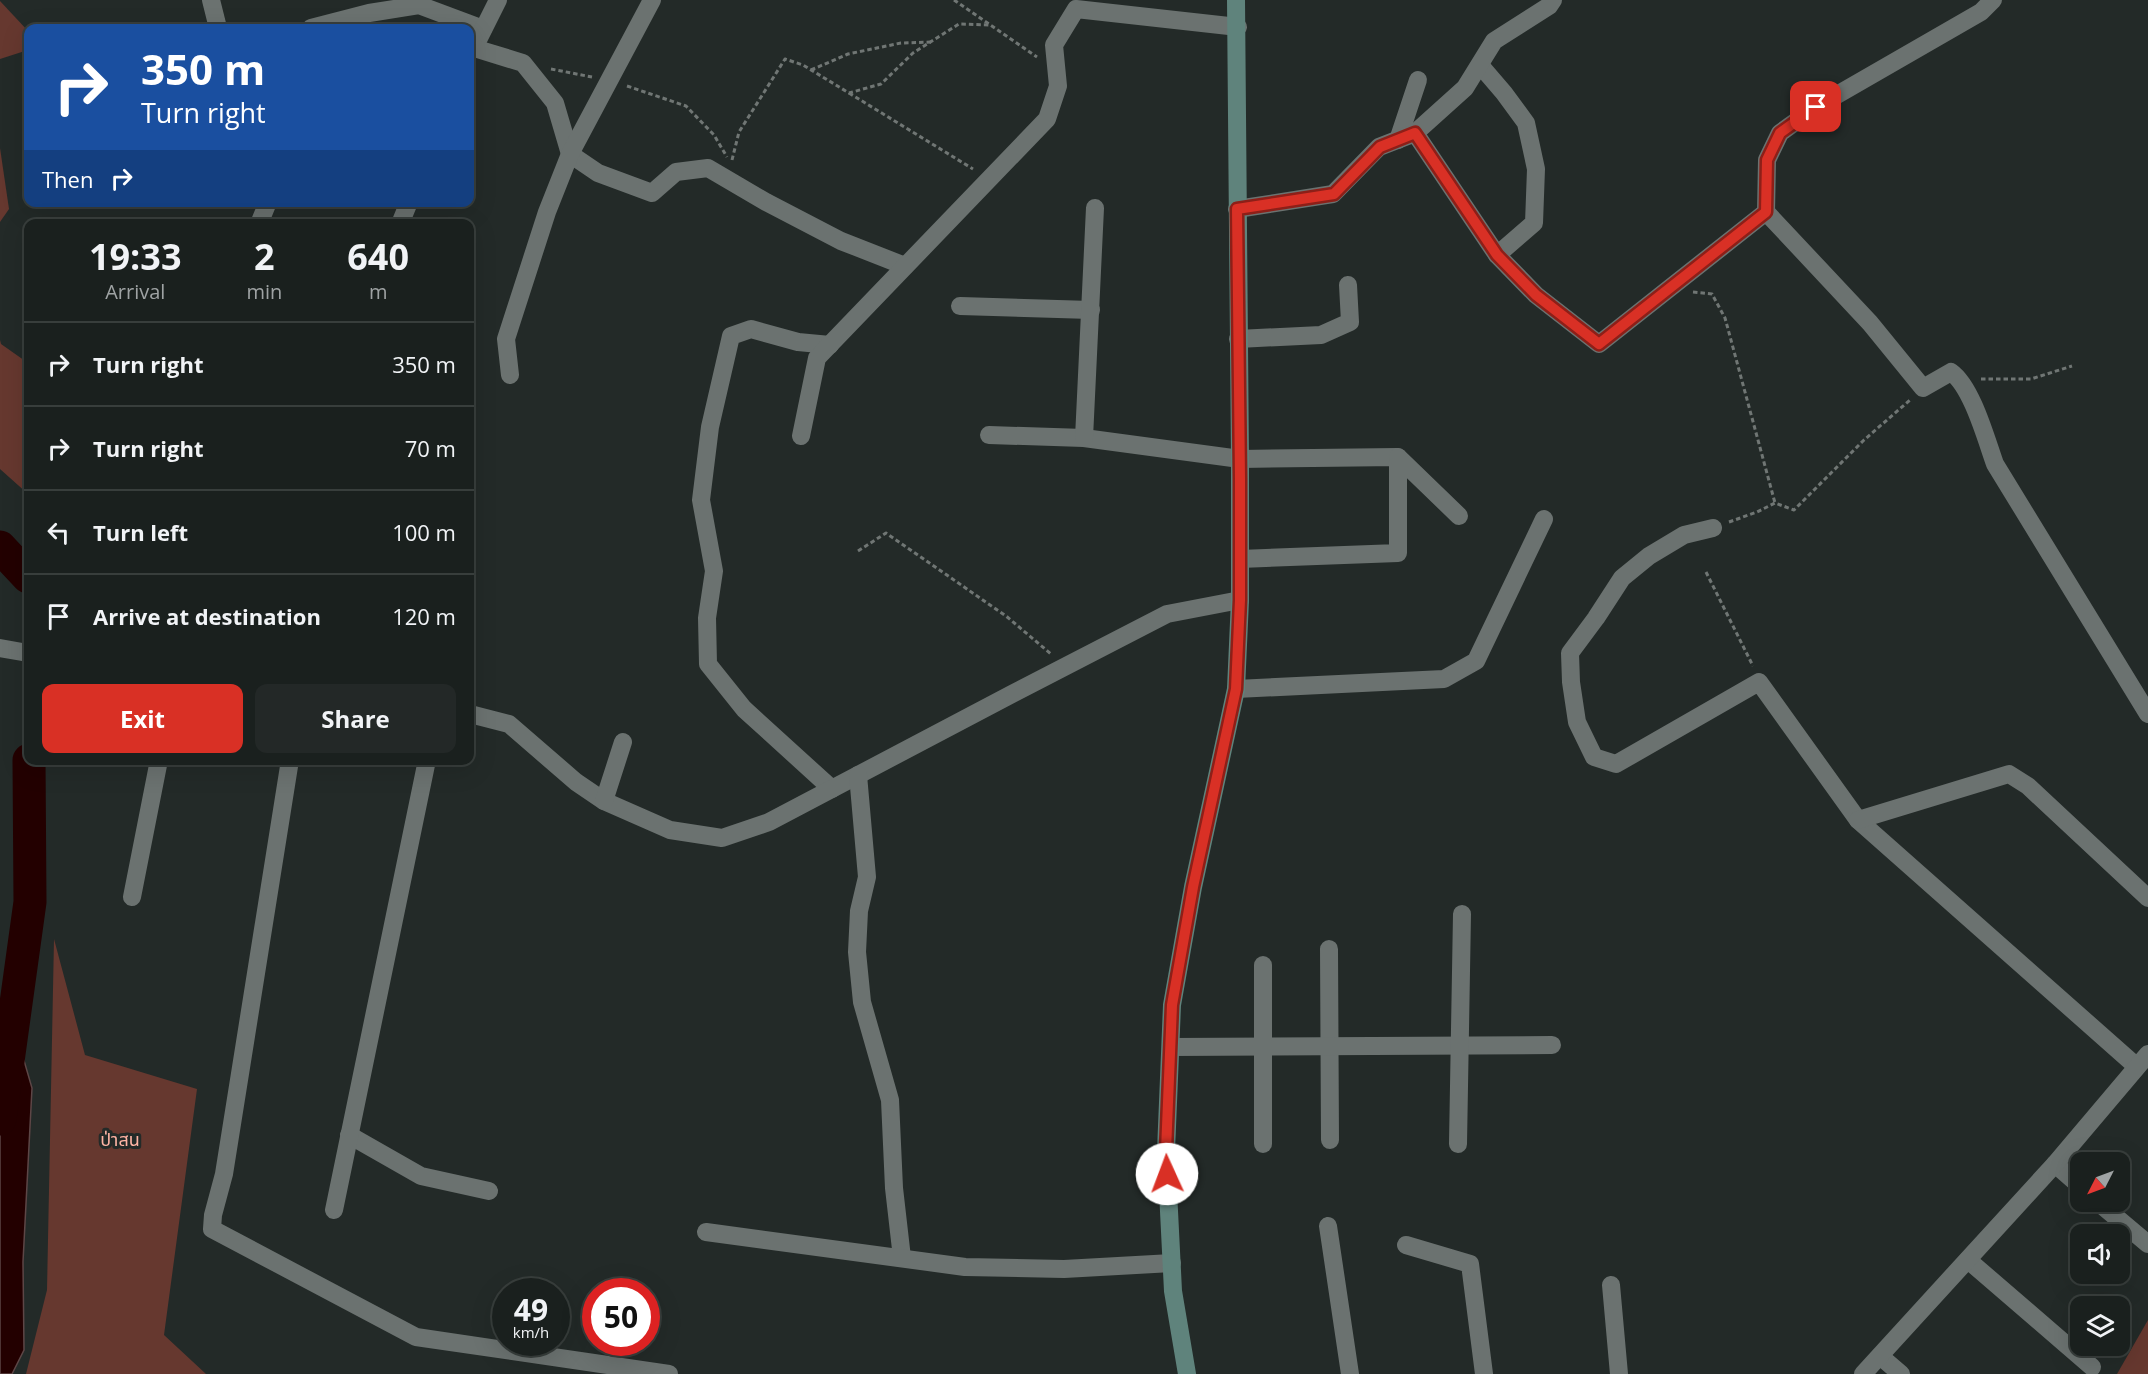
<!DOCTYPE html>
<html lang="en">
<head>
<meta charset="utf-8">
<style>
  :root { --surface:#1a201e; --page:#232827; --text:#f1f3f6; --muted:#9fa3a4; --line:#383e3c; --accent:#d93025 }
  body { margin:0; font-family:"Open Sans","Noto Sans Thai",sans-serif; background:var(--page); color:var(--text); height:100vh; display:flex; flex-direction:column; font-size:22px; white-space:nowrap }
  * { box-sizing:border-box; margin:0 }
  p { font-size:20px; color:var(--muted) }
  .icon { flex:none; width:33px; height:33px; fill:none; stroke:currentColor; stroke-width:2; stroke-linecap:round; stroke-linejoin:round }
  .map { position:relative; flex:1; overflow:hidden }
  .panel { position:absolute; left:24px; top:219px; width:450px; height:546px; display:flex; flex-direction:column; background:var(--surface); border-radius:12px; box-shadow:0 6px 24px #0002,0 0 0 2px var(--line) }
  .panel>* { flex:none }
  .banner { position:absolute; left:24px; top:24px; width:450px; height:183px; border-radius:12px; box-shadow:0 6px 24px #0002,0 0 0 2px var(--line); background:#1a4fa0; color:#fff; overflow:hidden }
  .needle { width:39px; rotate:228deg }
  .buttons { position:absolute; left:2070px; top:1152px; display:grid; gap:12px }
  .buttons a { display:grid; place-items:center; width:60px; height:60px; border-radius:12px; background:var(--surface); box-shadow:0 6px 24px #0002,0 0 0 2px var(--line); font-size:30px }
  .speed { position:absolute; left:492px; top:1278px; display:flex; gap:12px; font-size:30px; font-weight:700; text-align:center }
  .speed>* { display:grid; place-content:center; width:78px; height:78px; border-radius:50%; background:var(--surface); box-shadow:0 6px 24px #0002,0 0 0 2px var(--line); line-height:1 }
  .speed small { font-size:15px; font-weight:400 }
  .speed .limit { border:9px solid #d22; background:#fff; color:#111 }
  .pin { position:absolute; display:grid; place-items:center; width:51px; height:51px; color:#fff; margin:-26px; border-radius:12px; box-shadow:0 3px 9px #0006 }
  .me { position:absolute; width:66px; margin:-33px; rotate:358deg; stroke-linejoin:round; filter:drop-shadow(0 0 4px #0008) }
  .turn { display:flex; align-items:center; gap:21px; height:126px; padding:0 18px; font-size:27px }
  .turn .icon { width:78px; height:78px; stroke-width:2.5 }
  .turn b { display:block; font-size:42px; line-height:51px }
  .then { display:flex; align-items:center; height:57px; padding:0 18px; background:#0003; gap:12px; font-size:22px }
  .eta { display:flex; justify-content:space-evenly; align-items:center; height:102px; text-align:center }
  .eta b { font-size:36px; font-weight:700; line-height:42px }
  .action { display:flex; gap:12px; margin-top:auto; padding:12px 18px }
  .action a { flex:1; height:69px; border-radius:12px; background:var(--accent); color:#fff; font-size:24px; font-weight:700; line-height:69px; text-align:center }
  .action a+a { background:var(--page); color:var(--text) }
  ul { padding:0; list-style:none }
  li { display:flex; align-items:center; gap:18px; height:84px; padding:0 18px; border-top:2px solid var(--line) }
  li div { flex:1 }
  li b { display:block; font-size:22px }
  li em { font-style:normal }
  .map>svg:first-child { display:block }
  .green { fill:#66382f }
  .water { fill:#230000; stroke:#5d4646; stroke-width:1.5 }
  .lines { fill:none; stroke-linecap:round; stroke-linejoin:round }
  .river { stroke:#230000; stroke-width:33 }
  .path { stroke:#707674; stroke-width:3; stroke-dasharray:4.5 3; stroke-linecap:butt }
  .minor { stroke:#6b7270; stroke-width:18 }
  .secondary { stroke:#5f837c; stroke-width:18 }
  .route-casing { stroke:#8d1f18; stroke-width:15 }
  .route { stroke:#d93025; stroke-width:10 }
  .labels { text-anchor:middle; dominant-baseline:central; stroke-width:6; stroke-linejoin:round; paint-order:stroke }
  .park-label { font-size:18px; fill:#ffb4a4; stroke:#232a28 }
</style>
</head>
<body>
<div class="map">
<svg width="2148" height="1374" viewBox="0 0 2148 1374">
  <rect width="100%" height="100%" fill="#232a28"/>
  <g class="green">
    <path d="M0,1L28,31V50L0,59Z"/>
    <path d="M0,148L9,209L0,222Z"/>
    <path d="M0,340L1,344L28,363V494L0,469Z"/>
    <path d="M54,939L85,1055L197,1089L164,1335L206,1374H26L47,1290Z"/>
    <path d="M2148,1320V1374H2117Z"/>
  </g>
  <path class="water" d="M0,1005L14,1026L32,1088L23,1262L24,1350L12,1374H0Z"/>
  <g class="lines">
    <g class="river">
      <path d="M0,547L28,577"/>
      <path d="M0,1119L30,902L29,760"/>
    </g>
    <g class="path">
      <path d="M954,0L1037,57"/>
      <path d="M551,69L592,77"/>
      <path d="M811,70L848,54L901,43L932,42"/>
      <path d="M627,86L686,106L714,135L727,157"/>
      <path d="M849,93L973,169"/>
      <path d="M732,160L739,132L785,59L803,65L849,93L881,84L913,53L959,24L991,25"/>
      <path d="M1693,292L1712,294L1725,318L1775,503"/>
      <path d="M1981,379H2031L2072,366"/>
      <path d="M1729,522L1757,512L1775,503L1794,510L1864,440L1910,400"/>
      <path d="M858,551L886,533L1006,616L1051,654"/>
      <path d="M1706,572L1753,666"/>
    </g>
    <g class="minor">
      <path d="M211,0L218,28"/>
      <path d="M311,28L369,13L419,5L483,29"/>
      <path d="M478,40L498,0"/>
      <path d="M474,48L523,63L555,103L570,154L598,173L652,193L676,172L708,168L766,202L841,241L905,266"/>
      <path d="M1480,65L1504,93L1526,123L1536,169L1534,223L1497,255"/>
      <path d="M1415,133L1465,88L1494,41L1549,6L1553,0"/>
      <path d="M1398,140L1418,80"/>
      <path d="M1237,209L1333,194L1379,147L1415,133L1497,255L1536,295L1599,344L1766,212L1767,160L1780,133L1816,107L1981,12L1993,0"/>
      <path d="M1766,212L1870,323L1923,388L1951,372C1972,387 1986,439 1995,464L2148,714"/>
      <path d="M259,224L268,202"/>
      <path d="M400,224L409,202"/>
      <path d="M960,306L1091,310"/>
      <path d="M1238,339L1321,335L1350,322L1348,285"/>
      <path d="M830,345L798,342L751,329L731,336L710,427L701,500L714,571L707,618L708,664L744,709L832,789"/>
      <path d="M510,375L506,339L547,212L570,154L652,0"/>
      <path d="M989,435L1084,438L1240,459L1398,457V553L1240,559"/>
      <path d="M801,436L817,358L1047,119L1058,86L1054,45L1076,9L1238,27"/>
      <path d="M1084,438L1095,208"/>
      <path d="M1398,457L1459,516"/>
      <path d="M1713,528L1684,535L1649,556L1622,578L1596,618L1570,653L1571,682L1577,722L1594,757L1616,764L1759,682L1858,820L2136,1066"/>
      <path d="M0,648L28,653"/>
      <path d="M1236,689L1444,679L1476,661L1544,519"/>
      <path d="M470,714L509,724L576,782L604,801L670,830L722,838L769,822L1012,694L1167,614L1240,600"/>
      <path d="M290,760L224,1174L213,1215L212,1229L416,1337L669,1374"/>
      <path d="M858,775L867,877L859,911L857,952L862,1002L890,1100L894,1188L902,1258"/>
      <path d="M604,801L623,742"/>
      <path d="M1858,820L2009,774L2028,786L2148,898"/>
      <path d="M132,897L159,760"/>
      <path d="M1329,949L1330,1140"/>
      <path d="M1171,1047L1552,1045"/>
      <path d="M349,1135L421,1176L489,1191"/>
      <path d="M1263,1144V965"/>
      <path d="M1458,1144L1462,914"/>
      <path d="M2055,1164L2080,1186"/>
      <path d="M2098,1202L2148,1244"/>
      <path d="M334,1210L427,760"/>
      <path d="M1328,1226L1350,1374"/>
      <path d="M706,1232L965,1267L1064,1269L1172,1263"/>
      <path d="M1406,1245L1470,1264L1484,1374"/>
      <path d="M1968,1260L2092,1367"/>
      <path d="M1611,1285L1619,1374"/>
      <path d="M1880,1356L1901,1374"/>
      <path d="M1863,1374L2055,1164L2148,1054"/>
    </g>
    <path class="secondary" d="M1187,1374L1173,1291L1166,1151L1172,1005L1193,887L1236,689L1240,600V459L1236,0"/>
  </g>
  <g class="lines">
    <g class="route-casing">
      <path id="route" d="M1167,1174L1166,1151L1172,1005L1193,887L1236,689L1240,600V479L1237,209L1334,194L1380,147L1415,133L1497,255L1536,295L1599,344L1766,212L1767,160L1780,133L1816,107"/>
    </g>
    <use href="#route" class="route"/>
  </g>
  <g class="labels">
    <g class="park-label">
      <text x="120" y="1139">ป่าสน</text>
    </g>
  </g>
</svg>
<div class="buttons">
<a><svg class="needle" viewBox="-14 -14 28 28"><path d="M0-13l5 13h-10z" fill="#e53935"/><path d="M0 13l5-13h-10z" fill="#9fa3a4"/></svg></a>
<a><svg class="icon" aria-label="sound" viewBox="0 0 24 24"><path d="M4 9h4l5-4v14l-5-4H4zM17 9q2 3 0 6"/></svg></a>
<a><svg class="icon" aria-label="layers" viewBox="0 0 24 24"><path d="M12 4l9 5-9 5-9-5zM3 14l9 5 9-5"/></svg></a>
</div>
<div class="speed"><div>49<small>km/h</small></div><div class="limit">50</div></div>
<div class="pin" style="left:1816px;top:107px;background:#d93025"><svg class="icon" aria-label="arrive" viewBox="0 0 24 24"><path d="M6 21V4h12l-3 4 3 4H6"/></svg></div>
<svg class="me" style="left:1167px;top:1174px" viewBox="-20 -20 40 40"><circle r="19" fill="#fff"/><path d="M0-13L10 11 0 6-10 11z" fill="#d93025"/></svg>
<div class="banner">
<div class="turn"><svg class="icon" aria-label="right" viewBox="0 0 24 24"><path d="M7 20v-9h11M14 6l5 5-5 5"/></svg><div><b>350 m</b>Turn right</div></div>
<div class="then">Then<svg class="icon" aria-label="right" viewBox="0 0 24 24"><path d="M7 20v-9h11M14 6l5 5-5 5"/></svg></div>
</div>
<section class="panel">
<div class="eta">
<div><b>19:33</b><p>Arrival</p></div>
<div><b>2</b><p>min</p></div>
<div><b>640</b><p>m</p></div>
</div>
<ul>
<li><svg class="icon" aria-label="right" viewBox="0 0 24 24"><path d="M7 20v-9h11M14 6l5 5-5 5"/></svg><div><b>Turn right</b></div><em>350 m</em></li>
<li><svg class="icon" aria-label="right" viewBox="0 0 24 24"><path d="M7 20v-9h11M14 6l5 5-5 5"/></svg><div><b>Turn right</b></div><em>70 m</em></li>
<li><svg class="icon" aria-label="left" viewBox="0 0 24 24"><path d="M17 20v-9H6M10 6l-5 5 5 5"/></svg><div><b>Turn left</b></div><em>100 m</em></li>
<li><svg class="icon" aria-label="arrive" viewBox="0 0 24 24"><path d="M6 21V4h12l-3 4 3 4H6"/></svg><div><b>Arrive at destination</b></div><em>120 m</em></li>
</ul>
<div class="action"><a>Exit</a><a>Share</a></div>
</section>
</div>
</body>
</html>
